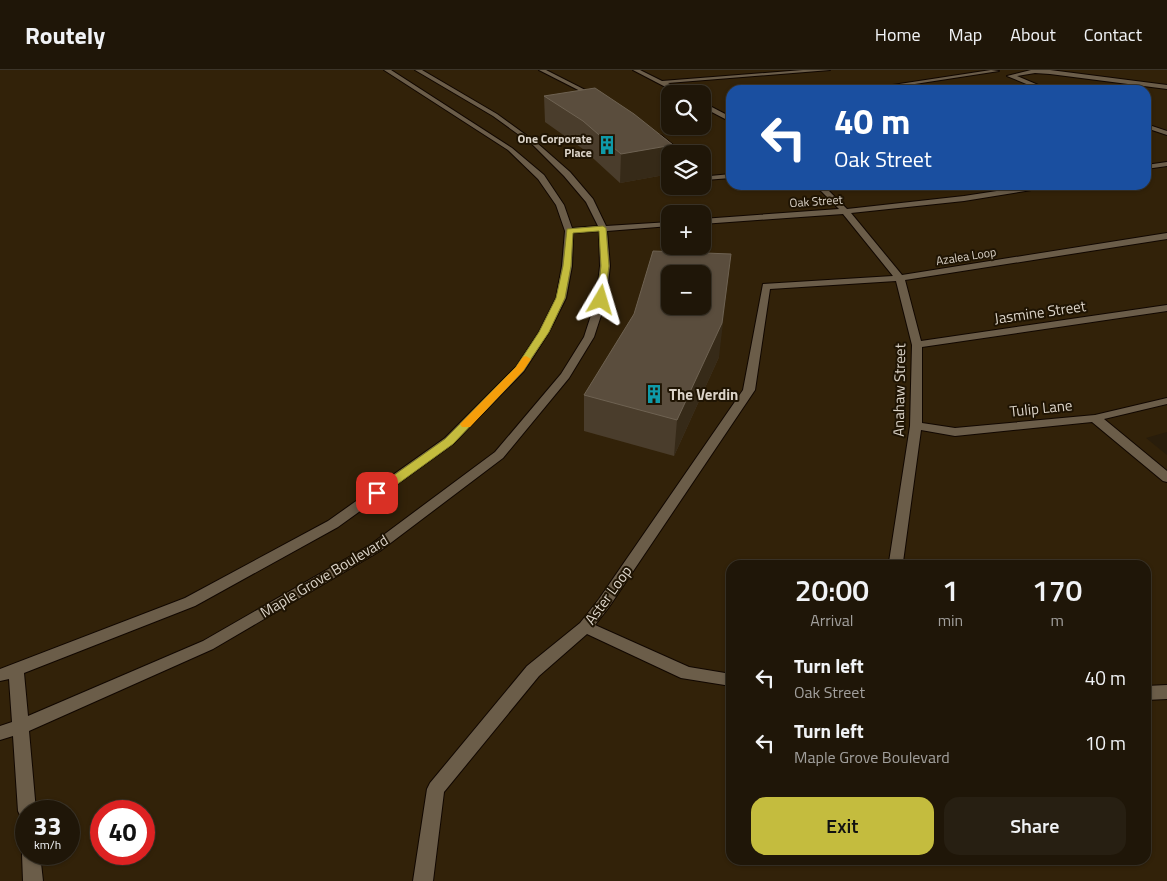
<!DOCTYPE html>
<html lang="en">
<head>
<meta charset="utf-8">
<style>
  :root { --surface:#1f1608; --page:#271f12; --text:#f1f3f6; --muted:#a19f9c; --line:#3c3529; --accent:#c4bc3e }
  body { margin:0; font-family:"Titillium Web",sans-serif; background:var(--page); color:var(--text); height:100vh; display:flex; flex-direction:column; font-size:19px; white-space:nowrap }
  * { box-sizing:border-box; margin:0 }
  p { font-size:16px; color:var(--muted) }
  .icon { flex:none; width:28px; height:28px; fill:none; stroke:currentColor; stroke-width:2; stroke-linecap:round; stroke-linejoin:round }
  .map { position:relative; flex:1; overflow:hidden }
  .panel { position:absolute; left:726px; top:490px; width:425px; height:305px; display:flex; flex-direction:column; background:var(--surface); border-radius:15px; box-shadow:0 1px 4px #0004,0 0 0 1px var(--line) }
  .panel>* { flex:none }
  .banner { position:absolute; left:726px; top:15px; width:425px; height:105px; border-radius:15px; box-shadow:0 1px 4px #0004,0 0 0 1px var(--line); background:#1a4fa0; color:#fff; overflow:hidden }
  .controls { position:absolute; left:661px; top:15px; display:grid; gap:10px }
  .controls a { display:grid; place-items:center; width:50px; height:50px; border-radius:10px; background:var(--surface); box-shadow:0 1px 4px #0004,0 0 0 1px var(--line); font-size:25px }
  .speed { position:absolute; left:15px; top:730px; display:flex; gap:10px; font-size:25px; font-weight:700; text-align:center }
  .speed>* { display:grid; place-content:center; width:65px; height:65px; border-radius:50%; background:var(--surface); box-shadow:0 1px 4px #0004,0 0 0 1px var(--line); line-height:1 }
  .speed small { font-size:12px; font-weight:400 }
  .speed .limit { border:8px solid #d22; background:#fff; color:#111 }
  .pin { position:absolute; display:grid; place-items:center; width:42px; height:42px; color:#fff; margin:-21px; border-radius:10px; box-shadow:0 2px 8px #0006 }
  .me { position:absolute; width:55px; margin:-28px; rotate:7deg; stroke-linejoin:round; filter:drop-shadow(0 0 4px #0008) }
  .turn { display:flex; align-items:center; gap:18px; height:105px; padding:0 25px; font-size:22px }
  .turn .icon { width:65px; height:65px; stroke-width:2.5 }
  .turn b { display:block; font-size:35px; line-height:42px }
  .eta { display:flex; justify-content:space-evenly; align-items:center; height:85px; text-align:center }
  .eta b { font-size:30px; font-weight:600; line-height:35px }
  .primary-button { display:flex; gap:10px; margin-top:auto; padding:10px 25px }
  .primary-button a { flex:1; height:58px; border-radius:15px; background:var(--accent); color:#111; font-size:20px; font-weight:600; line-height:58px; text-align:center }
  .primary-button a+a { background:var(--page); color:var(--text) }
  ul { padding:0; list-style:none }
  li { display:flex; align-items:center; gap:15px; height:65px; padding:0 25px }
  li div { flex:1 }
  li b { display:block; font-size:19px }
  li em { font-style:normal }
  header { display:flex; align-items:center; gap:30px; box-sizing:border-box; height:70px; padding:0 25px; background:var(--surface); border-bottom:1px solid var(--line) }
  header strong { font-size:24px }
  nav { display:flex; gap:28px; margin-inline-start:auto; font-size:18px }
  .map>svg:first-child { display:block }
  .built { fill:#322209; fill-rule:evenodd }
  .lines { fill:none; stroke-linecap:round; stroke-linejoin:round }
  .minor-casing { stroke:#110700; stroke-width:2 }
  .minor { fill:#6b5d49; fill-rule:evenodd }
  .wall { fill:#4a3d2c }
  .shaded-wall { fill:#362a18 }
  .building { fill:#5a4d3d; stroke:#6e6252; fill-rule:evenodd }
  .route { fill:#c4bc3e; stroke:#7f7a28 }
  .slow { fill:#f59e0b }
  .labels { text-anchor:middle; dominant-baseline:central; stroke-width:4; stroke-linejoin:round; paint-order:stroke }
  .far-poi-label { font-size:12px; font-weight:bold; fill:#dbd3c8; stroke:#1f1403; text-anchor:end }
  .far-street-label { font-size:12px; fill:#dbd3c8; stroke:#1f1403 }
  .street-label { font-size:15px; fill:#dbd3c8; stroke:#1f1403 }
  .poi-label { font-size:15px; font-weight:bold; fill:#dbd3c8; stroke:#1f1403; text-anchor:start }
</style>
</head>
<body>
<header>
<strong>Routely</strong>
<nav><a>Home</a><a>Map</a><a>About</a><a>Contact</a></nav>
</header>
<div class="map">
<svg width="1167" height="811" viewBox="0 0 1167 811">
  <rect width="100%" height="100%" fill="#291d0b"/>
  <path class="built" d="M0,0H1167V362L1146,368L1167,385V811H0ZM731,20H1146V115H731ZM670,24H702V56H670ZM670,84H702V116H670ZM670,144H702V176H670ZM670,204H702V236H670ZM731,495H1146V790H731ZM26,741H69V784H26ZM101,741H144V784H101Z"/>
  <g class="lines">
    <g class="minor-casing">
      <g id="minor">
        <path d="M384,0H391L512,78L544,105L564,135L572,158L598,156L586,132L564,106L533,75L493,46L415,0H422L497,44L537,73L570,102L593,129L606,156L670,152V156L607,161L610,196L606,230L594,267L569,308L503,388L380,481L213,579L29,661L36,741H26V749L21,747L18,741L13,666L0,670V656L12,652L9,609L0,611V599L185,528L328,451L445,368L516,297L539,262L556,228L562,196L565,161L556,135L538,109L508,80ZM599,161L600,196L596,230L584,267L561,304L495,382L370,475L203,571L28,646L24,603L195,536L338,457L453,374L524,301L549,262L566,228L572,196L573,163Z"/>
        <path d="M539,0H546L599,27L594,28Z"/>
        <path d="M633,0H640L662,11L803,0H830L668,13L687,24H679Z"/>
        <path d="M991,0L999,1L876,20H860Z"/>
        <path d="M1031,0H1050L1167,15V19L1050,4L1035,3L1017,6L1050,20H1041L1007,6Z"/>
        <path d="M702,32L731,47V52L702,37Z"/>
        <path d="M1146,54L1167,61V65L1146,58Z"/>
        <path d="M660,65L662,66L684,84H676L658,68L657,67Z"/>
        <path d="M1167,92V96L1146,99V95Z"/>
        <path d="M702,101L710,106L731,104V108L705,110L702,107Z"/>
        <path d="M815,115H823L847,139L964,126L1036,115H1054L1050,117L964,131L851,143L902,205L1167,163V169L905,210L921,271L1167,235V241L922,277V353L955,358L1095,345L1167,328V334L1104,349L1167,401V412L1163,411L1092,352L955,366L921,360L903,492L905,495H891L889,492L910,356L912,275L896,211L770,219L755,320L609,537L595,555L689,597L731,604V616L681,608L587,564L539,606L444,722L433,811H413L427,719L430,713L527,596L580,553L599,529L743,320L763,214L893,206L843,144L702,154V149L839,139Z"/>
        <path d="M1167,615V629L1146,630V616Z"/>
        <path d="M26,777V784H40L43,811H23L22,784Z"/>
      </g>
    </g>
    <use href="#minor" class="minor"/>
  </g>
  <g class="wall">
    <path d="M544,26L670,84V104L620,113L583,79L545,52Z"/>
    <path d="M719,287L674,386L584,361V325Z"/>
  </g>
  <g class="shaded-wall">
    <path d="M673,75L672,84H670V104L620,113L621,84Z"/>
    <path d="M731,184L719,287L674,386L677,350Z"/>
  </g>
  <g class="building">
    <path d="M595,18L634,44L673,75L621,84L583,51L544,26Z"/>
    <path d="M653,181L731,184L722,253L677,350L584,325L634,244ZM670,204H702V236H670Z"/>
  </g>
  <path class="route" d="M603,156L606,158L609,196L604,232L597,230L601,196L599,161L573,163L571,196L565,228L549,262L523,301L453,374L381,426H373L371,423L373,420L445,369L516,297L539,262L556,228L563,196L567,159Z"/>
  <path class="slow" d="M526,286L531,289L523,301L470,357H462L460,354L462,352L516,297L523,287Z"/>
  <defs>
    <g id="building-bare" transform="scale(1.5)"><path d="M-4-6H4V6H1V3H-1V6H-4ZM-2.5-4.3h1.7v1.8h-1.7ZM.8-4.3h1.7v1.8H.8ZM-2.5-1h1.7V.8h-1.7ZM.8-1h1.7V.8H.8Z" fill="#0f9aa8" stroke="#1f1403" stroke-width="2.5" paint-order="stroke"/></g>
  </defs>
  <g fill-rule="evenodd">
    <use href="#building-bare" x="607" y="75"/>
    <use href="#building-bare" x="654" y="324"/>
  </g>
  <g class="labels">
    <g class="far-poi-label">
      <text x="592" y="68">One Corporate<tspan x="592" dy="14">Place</tspan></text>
    </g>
    <g class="far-street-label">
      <text transform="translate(816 131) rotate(-4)">Oak Street</text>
      <text transform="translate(966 186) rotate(-9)">Azalea Loop</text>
    </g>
    <g class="street-label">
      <text transform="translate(1040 242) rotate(-8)">Jasmine Street</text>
      <text transform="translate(899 320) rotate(-89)">Anahaw Street</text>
      <text transform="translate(1041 338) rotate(-6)">Tulip Lane</text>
      <text transform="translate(324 506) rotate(-31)">Maple Grove Boulevard</text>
      <text transform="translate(608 525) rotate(-54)">Aster Loop</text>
    </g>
    <g class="poi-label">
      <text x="669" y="324">The Verdin</text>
    </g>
  </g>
</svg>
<div class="controls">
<a><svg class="icon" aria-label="search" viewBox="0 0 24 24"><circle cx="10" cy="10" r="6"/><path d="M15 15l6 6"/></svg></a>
<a><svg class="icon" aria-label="layers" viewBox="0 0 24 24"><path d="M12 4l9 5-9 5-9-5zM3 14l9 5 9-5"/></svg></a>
<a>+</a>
<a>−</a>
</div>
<div class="speed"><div>33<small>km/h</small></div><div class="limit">40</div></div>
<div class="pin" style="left:377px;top:423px;background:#d93025"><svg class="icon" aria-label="arrive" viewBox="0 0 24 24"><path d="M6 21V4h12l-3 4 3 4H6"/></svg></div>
<svg class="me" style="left:601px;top:230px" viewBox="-20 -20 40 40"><path d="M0-17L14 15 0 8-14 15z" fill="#c4bc3e" stroke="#fff" stroke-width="4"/></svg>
<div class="banner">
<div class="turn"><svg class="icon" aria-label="left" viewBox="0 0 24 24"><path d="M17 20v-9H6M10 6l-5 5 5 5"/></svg><div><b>40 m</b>Oak Street</div></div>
</div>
<section class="panel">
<div class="eta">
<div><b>20:00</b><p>Arrival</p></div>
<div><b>1</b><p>min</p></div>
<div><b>170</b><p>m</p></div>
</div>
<ul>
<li><svg class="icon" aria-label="left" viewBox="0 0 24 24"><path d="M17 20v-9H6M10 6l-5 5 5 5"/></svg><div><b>Turn left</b><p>Oak Street</p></div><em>40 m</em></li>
<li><svg class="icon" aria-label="left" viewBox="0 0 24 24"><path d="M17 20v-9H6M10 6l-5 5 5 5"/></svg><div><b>Turn left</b><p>Maple Grove Boulevard</p></div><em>10 m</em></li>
</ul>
<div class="primary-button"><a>Exit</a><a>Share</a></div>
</section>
</div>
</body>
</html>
